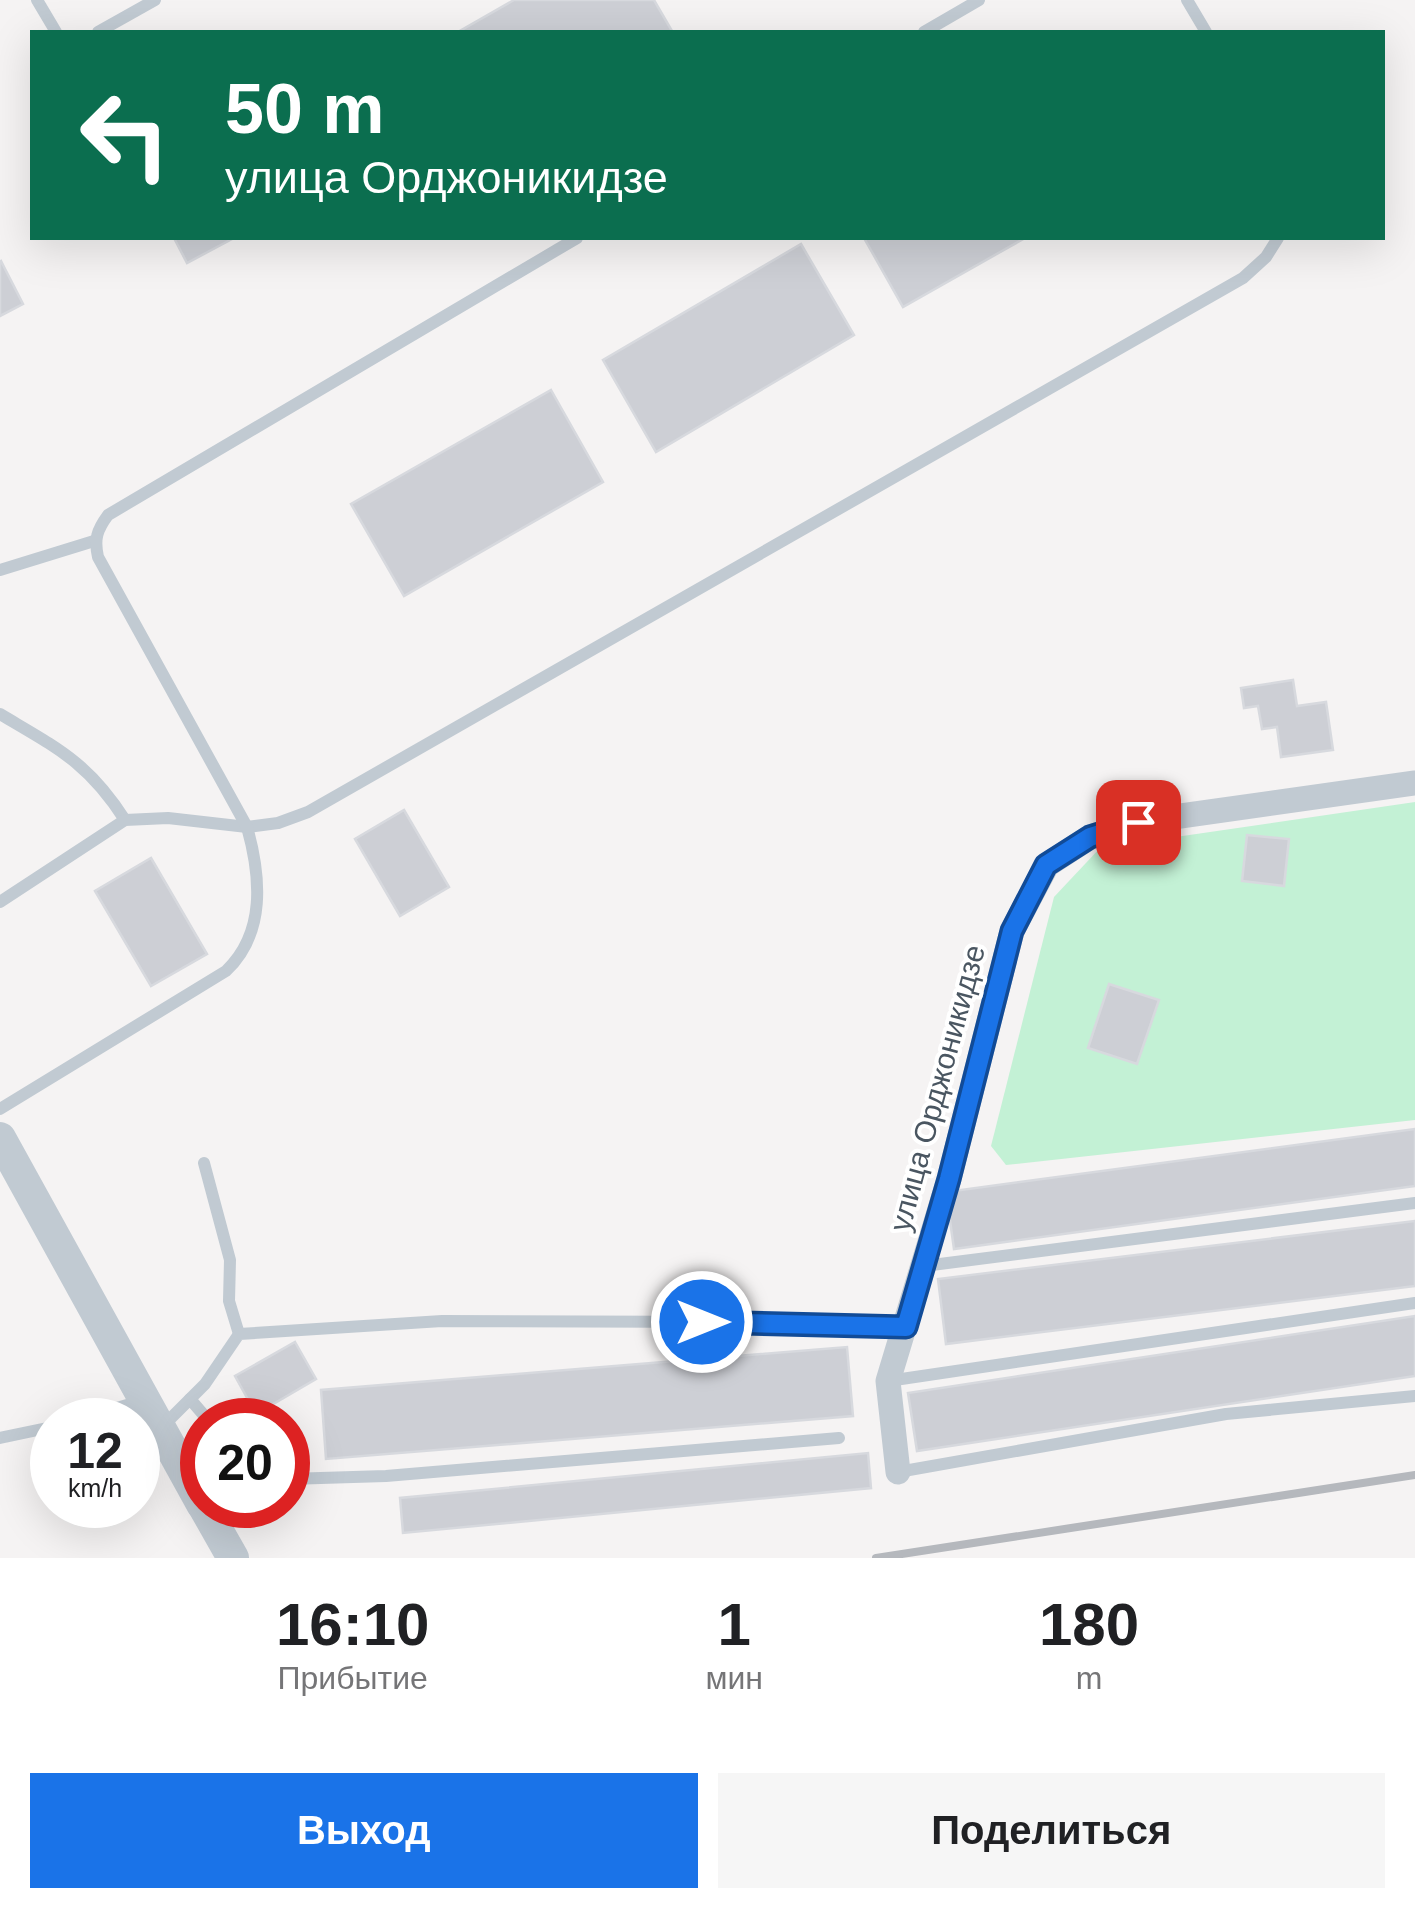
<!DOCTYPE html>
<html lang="ru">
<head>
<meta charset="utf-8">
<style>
  :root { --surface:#fff; --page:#f6f6f6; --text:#202124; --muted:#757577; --accent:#1a73e8 }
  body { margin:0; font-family:Arial,sans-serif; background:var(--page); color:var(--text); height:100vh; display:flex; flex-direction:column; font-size:38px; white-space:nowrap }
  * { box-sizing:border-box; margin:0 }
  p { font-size:32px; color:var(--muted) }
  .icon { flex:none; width:55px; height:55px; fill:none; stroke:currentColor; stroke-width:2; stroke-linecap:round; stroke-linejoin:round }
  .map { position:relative; height:1558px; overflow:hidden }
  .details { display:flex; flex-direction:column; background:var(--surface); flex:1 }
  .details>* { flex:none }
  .top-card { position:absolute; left:30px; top:30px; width:1355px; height:210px; border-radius:0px; box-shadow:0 10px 40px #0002; background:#0b6e4f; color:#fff; overflow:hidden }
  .speed { position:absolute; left:30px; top:1398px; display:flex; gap:20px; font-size:50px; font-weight:700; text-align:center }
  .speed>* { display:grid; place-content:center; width:130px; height:130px; border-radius:50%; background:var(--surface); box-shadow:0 10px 40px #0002; line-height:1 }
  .speed small { font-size:25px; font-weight:400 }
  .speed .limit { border:15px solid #d22; background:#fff; color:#111 }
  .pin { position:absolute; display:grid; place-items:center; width:85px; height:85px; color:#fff; margin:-42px; border-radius:20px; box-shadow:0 5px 15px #0006 }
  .me { position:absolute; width:110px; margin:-55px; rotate:90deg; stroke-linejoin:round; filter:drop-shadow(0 0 8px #0008) }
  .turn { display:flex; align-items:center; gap:35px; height:210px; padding:0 30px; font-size:45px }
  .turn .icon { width:130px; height:130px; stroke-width:2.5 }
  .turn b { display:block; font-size:70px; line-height:85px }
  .eta { display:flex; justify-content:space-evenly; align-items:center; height:170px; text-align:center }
  .eta b { font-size:60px; font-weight:700; line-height:70px }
  .primary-button { display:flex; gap:20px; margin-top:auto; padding:20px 30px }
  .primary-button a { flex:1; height:115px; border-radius:0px; background:var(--accent); color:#fff; font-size:40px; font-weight:700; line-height:115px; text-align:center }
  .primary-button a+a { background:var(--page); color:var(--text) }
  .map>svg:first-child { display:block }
  .green { fill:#c3f1d5 }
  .building { fill:#cdcfd5; stroke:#d7d9de; stroke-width:2.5 }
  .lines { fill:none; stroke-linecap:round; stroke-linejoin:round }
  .service { stroke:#c1cad2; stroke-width:12 }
  .minor { stroke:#c1cad2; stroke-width:25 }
  .tertiary { stroke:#c1cad2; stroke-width:32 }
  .rail { stroke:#b5b8bd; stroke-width:8 }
  .route-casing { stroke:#114b97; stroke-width:25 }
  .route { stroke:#1a73e8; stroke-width:18 }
  .labels { text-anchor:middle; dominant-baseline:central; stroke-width:8; stroke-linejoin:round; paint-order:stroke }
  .street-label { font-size:30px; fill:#4a5661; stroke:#fff }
</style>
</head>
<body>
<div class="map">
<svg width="1415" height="1558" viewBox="0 0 1415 1558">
  <rect width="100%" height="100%" fill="#f5f3f3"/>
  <path class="green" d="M1415,802V1120L1006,1165L991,1146L1054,897L1100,848Z"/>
  <g class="building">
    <path d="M514,0H654L672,31L458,32Z"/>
    <path d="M174,238H234L187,263Z"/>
    <path d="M864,238H1025L903,307Z"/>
    <path d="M801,244L854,335L656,452L603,360Z"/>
    <path d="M1,261L23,304L0,316V262Z"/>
    <path d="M551,390L603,482L404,596L351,504Z"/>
    <path d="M1293,680L1297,706L1326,702L1333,750L1281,757L1277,727L1262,729L1258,706L1244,708L1241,688Z"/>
    <path d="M404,810L449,887L400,916L355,839Z"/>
    <path d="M1247,835L1289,839L1284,886L1242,881Z"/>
    <path d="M151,858L207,954L151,986L95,891Z"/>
    <path d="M1109,984L1159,1000L1137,1064L1088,1048Z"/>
    <path d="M1415,1129V1186L954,1249L946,1192Z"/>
    <path d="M1415,1221V1286L946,1344L938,1279Z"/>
    <path d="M1415,1316V1376L917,1451L908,1393Z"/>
    <path d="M295,1342L316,1379L256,1414L235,1376Z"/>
    <path d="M847,1347L853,1416L326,1459L321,1390Z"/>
    <path d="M868,1453L871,1488L403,1533L400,1498Z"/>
  </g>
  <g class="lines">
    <g class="service">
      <path d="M37,0L56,32"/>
      <path d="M1187,0L1206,32"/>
      <path d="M98,32L155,0"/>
      <path d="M924,32L979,0"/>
      <path d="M0,570L94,541"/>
      <path d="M0,714C57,748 88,762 125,820"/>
      <path d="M0,902L125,820L168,818L247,827L278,823L308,812L1243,278L1266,257L1278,238"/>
      <path d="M0,1109L226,971C266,933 261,877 247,827L98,557C94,539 97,530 108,515L577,238"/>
      <path d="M204,1163L230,1260L229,1301L239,1334"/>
      <path d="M924,1266L1415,1203"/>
      <path d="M888,1381L1415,1303"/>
      <path d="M190,1399L208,1420"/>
      <path d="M76,1420L144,1400"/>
      <path d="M163,1426L205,1384L239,1334L442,1321L739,1322L906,1327"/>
      <path d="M0,1438L52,1427"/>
      <path d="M898,1472L1226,1414L1415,1396"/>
      <path d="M288,1479L386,1476L839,1438"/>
    </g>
    <path class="minor" d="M898,1472L888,1381L949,1179L1012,931L1047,865L1090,837L1138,822L1415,783"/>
    <g class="tertiary">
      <path d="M0,1138L202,1504"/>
      <path d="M203,1505L233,1558"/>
    </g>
    <path class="rail" d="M876,1558L1415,1475"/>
  </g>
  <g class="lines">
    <g class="route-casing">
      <path id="route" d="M702,1322L906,1327L949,1179L1012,931L1046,865L1090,837L1138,822"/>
    </g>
    <use href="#route" class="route"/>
  </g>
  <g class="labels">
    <g class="street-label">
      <text transform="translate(937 1088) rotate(-75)">улица Орджоникидзе</text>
    </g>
  </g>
</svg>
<div class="speed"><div>12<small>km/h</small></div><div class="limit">20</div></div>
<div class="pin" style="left:1138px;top:822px;background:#d93025"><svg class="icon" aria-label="arrive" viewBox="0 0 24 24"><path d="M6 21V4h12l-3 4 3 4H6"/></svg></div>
<svg class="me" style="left:702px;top:1322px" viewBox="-20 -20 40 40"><circle r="17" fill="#1a73e8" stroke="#fff" stroke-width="3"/><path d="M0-11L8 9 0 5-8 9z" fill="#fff"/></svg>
<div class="top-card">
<div class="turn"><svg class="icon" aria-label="left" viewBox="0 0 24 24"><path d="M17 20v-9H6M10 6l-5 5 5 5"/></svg><div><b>50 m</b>улица Орджоникидзе</div></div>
</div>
</div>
<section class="details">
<div class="eta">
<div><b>16:10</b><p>Прибытие</p></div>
<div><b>1</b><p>мин</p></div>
<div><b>180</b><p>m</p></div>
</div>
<div class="primary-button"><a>Выход</a><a>Поделиться</a></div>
</section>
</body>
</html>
